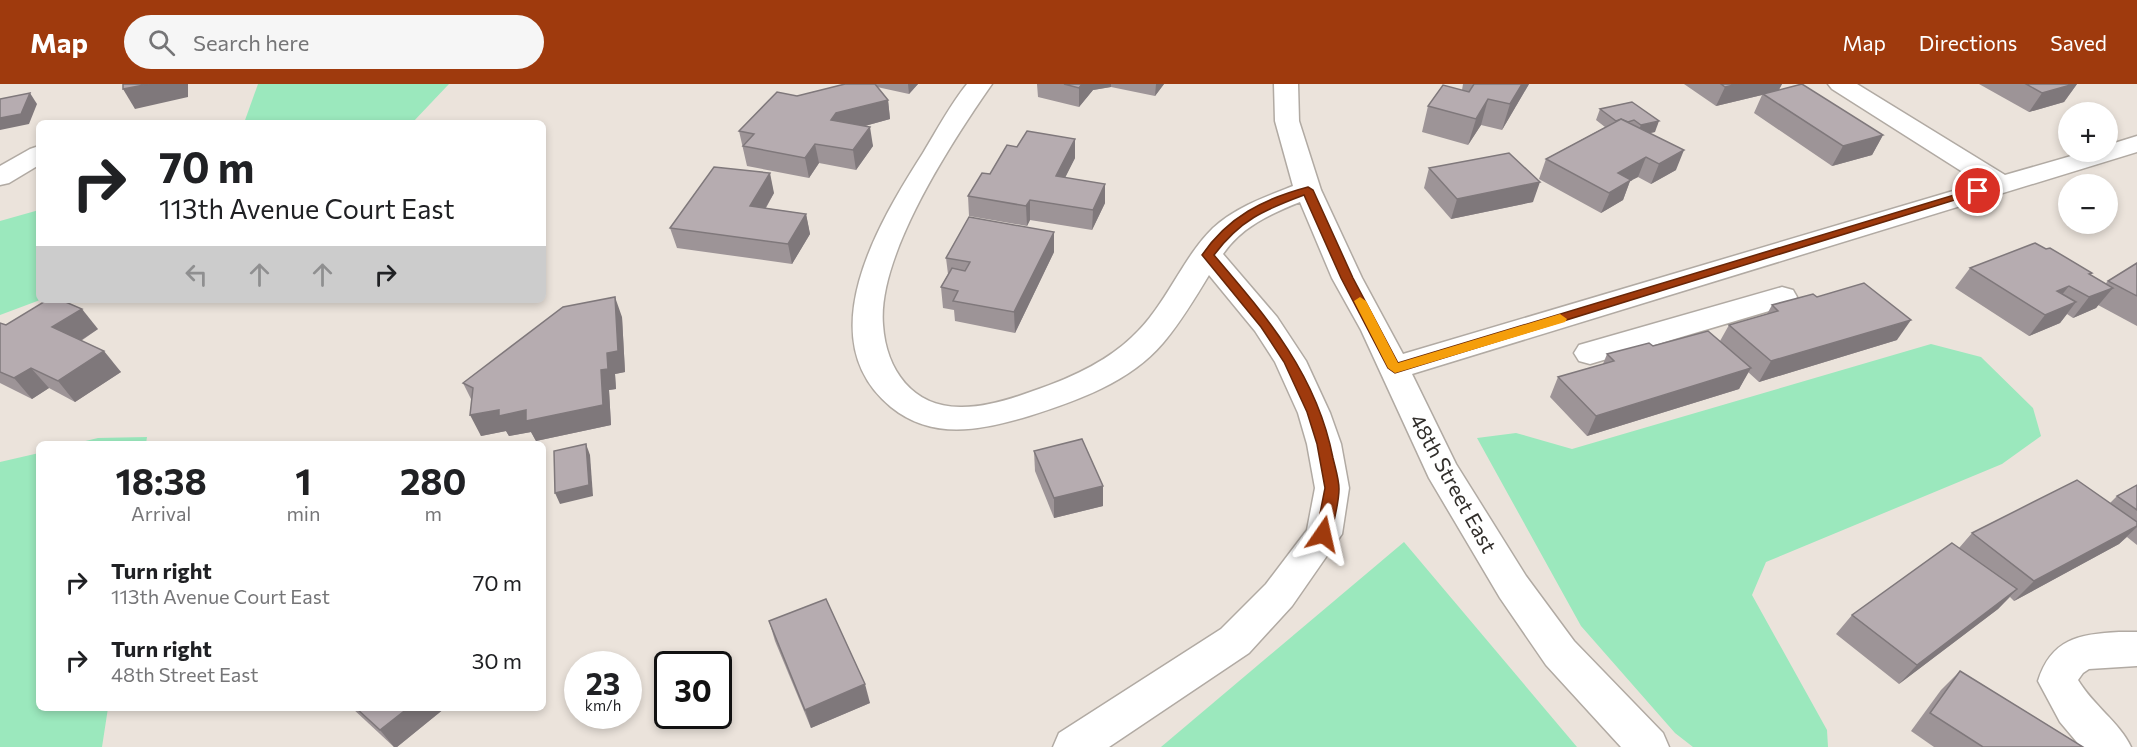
<!DOCTYPE html>
<html lang="en">
<head>
<meta charset="utf-8">
<style>
  :root { --surface:#fff; --page:#f6f6f6; --text:#202124; --muted:#757577; --accent:#9f3a0d }
  body { margin:0; font-family:Commissioner,sans-serif; background:var(--page); color:var(--text); height:100vh; display:flex; flex-direction:column; font-size:22px; white-space:nowrap }
  * { box-sizing:border-box; margin:0 }
  p { font-size:20px; color:var(--muted) }
  .icon { flex:none; width:33px; height:33px; fill:none; stroke:currentColor; stroke-width:2; stroke-linecap:round; stroke-linejoin:round }
  .map { position:relative; flex:1; overflow:hidden }
  .drawer { position:absolute; left:36px; top:357px; width:510px; height:270px; display:flex; flex-direction:column; background:var(--surface); border-radius:9px; box-shadow:0 3px 9px #0003 }
  .drawer>* { flex:none }
  .top-card { position:absolute; left:36px; top:36px; width:510px; height:183px; border-radius:9px; box-shadow:0 3px 9px #0003; background:#fff; color:var(--text); overflow:hidden }
  .tools { position:absolute; left:2058px; top:18px; display:grid; gap:12px }
  .tools a { display:grid; place-items:center; width:60px; height:60px; border-radius:50%; background:var(--surface); box-shadow:0 3px 9px #0003; font-size:30px }
  .speed { position:absolute; left:564px; top:567px; display:flex; gap:12px; font-size:30px; font-weight:700; text-align:center }
  .speed>* { display:grid; place-content:center; width:78px; height:78px; border-radius:50%; background:var(--surface); box-shadow:0 3px 9px #0003; line-height:1 }
  .speed small { font-size:15px; font-weight:400 }
  .speed .limit { border:3px solid #111; border-radius:9px; background:#fff; color:#111 }
  .pin { position:absolute; display:grid; place-items:center; width:51px; height:51px; color:#fff; margin:-26px; border:3px solid #fff; border-radius:50%; box-shadow:0 2px 6px #0007 }
  .me { position:absolute; width:66px; margin:-33px; rotate:11deg; stroke-linejoin:round; filter:drop-shadow(0 0 4px #0008) }
  .turn { display:flex; align-items:center; gap:21px; height:126px; padding:0 24px; font-size:27px }
  .turn .icon { width:78px; height:78px; stroke-width:2.5 }
  .turn b { display:block; font-size:42px; line-height:51px }
  .lanes { display:flex; align-items:center; height:57px; padding:0 24px; background:#0003; justify-content:center; gap:30px; direction:ltr }
  .lanes .off { opacity:.35 }
  .eta { display:flex; justify-content:space-evenly; align-items:center; height:102px; text-align:center }
  .eta b { font-size:36px; font-weight:700; line-height:42px }
  ul { padding:0; list-style:none }
  li { display:flex; align-items:center; gap:18px; height:78px; padding:0 24px }
  li div { flex:1 }
  li b { display:block; font-size:22px }
  li em { font-style:normal }
  header { display:flex; align-items:center; gap:36px; box-sizing:border-box; height:84px; padding:0 30px; background:var(--accent); color:#fff }
  header strong { font-size:28px }
  nav { display:flex; gap:33px; margin-inline-start:auto; font-size:21px }
  .search { width:420px; height:54px; background:var(--page); display:flex; align-items:center; gap:15px; box-sizing:border-box; padding:0 21px; border-radius:33px; color:var(--muted); font-size:22px }
  .map>svg:first-child { display:block }
  .green { fill:#9be8bd }
  .lines { fill:none; stroke-linecap:round; stroke-linejoin:round }
  .minor-casing { stroke:#b1aaa3; stroke-width:3 }
  .minor { fill:#fff; fill-rule:evenodd }
  .wall { fill:#9d9497 }
  .shaded-wall { fill:#7f787b }
  .building { fill:#b6acb0; stroke:#7f787b; stroke-width:1.5 }
  .route { fill:#9f3a0d; stroke:#672608; stroke-width:1.5 }
  .slow { fill:#f59e0b }
  .labels { text-anchor:middle; dominant-baseline:central; stroke-width:5; stroke-linejoin:round; paint-order:stroke }
  .street-label { font-size:21px; fill:#312e2b; stroke:#fff }
</style>
</head>
<body>
<header>
<strong>Map</strong>
<div class="search"><svg class="icon" aria-label="search" viewBox="0 0 24 24"><circle cx="10" cy="10" r="6"/><path d="M15 15l6 6"/></svg>Search here</div>
<nav><a>Map</a><a>Directions</a><a>Saved</a></nav>
</header>
<div class="map">
<svg width="2137" height="663" viewBox="0 0 2137 663">
  <rect width="100%" height="100%" fill="#ebe3db"/>
  <g class="green">
    <path d="M258,0H449L412,39H244Z"/>
    <path d="M39,126L40,216L0,231V137Z"/>
    <path d="M1931,260L1981,273L2033,324L2041,352L2002,380L1766,478L1752,511L1827,646L1828,663H1693L1675,649L1581,542L1477,354L1516,349L1572,365Z"/>
    <path d="M147,353L146,360H73L98,354Z"/>
    <path d="M39,369V624H108L102,663H0V378Z"/>
    <path d="M1404,458L1577,663H1161Z"/>
  </g>
  <g class="lines">
    <g class="minor-casing">
      <g id="minor">
        <path d="M967,0H992C953,56 877,171 883,241C886,286 913,324 962,323C986,323 1011,315 1033,307C1068,295 1105,279 1132,253C1166,222 1182,174 1213,144C1236,123 1265,113 1293,102L1275,37L1274,0H1298L1299,37L1321,106L1362,194L1403,270L1980,99L1832,5L1828,0H1857L2005,91L2085,68H2108V61L2137,52V68L1412,290L1456,380L1526,492L1574,557L1663,649L1669,663H1621L1546,581L1500,514L1429,394L1361,246L1332,194L1300,118C1270,130 1241,143 1223,170L1277,233L1306,277L1330,329L1341,360L1349,404L1342,450L1292,522L1249,569L1109,663H1053L1059,649L1221,545L1266,500L1307,446L1315,404L1307,360L1298,329L1275,278L1255,247L1209,191C1195,214 1181,238 1163,259C1130,298 1077,317 1029,332C982,346 933,357 891,323C808,255 879,138 923,69C937,46 950,21 967,0Z"/>
        <path d="M39,62V81L9,99L0,101V82L30,65Z"/>
        <path d="M1782,203L1793,206L1797,213L1793,220L1590,280L1579,277L1574,269L1579,261Z"/>
        <path d="M2119,548H2137V582L2089,585L2083,589L2078,596C2093,621 2120,639 2131,663H2081L2060,638L2038,597C2051,555 2079,550 2119,548Z"/>
      </g>
    </g>
    <use href="#minor" class="minor"/>
  </g>
  <g class="wall">
    <path d="M845,0H918L909,10L877,3L888,16L890,35L865,42L873,62L856,86L819,79L809,94L747,82L739,47L797,12Z"/>
    <path d="M1037,0H1164L1155,12L1111,3L1093,6L1079,23L1038,13Z"/>
    <path d="M1463,0H1529L1502,46L1481,41L1468,61L1422,48L1428,22L1462,6Z"/>
    <path d="M1684,0H1782L1779,6L1883,51L1872,71L1832,82L1754,29L1762,11L1716,22Z"/>
    <path d="M1979,0H2077L2064,18L2029,28Z"/>
    <path d="M1632,18L1655,48L1650,49L1676,86L1651,100L1638,93L1630,97L1623,116L1601,129L1539,95L1546,75L1605,43L1596,36L1600,25Z"/>
    <path d="M1075,55V74L1065,93L1105,119L1092,146L1030,136L1027,142L969,132L968,112L1017,63Z"/>
    <path d="M1429,84L1533,118L1451,135L1424,104Z"/>
    <path d="M774,109L766,124L806,130L810,150L792,180L677,164L670,144Z"/>
    <path d="M1054,168L1015,249L955,237L954,226L943,224L941,203L948,190L946,174Z"/>
    <path d="M2137,179V242L2098,221L2096,224L2073,234L2067,230L2060,239L2029,252L1955,204L1970,184L2091,191L2105,200L2108,197Z"/>
    <path d="M1817,213L1897,256L1759,298L1748,288L1739,305L1587,352L1550,313L1558,293L1603,280L1607,270L1653,262L1720,257L1729,241L1767,230L1772,221Z"/>
    <path d="M622,233L625,288L615,290L616,305L609,306L611,341L536,357L531,348L509,352L506,347L481,352L472,317L463,299Z"/>
    <path d="M0,239L6,241L98,245L81,257L121,288L75,318L49,304L32,315L0,299Z"/>
    <path d="M1034,367L1103,402V422L1054,434L1035,387Z"/>
    <path d="M2137,401V461L2127,453L2119,460L2014,517L2010,513L1998,525L1899,600L1836,550L1852,531L1959,464L1972,449L2110,419L2117,412Z"/>
    <path d="M769,537L870,619L811,644L775,557Z"/>
    <path d="M1960,587L2083,663H1934L1911,647L1941,606Z"/>
    <path d="M352,624H445L397,663H394Z"/>
  </g>
  <g class="shaded-wall">
    <path d="M149,0H188V13L135,25L123,5Z"/>
    <path d="M908,0H918L909,10Z"/>
    <path d="M1082,0H1111V3L1093,6L1079,23V4Z"/>
    <path d="M1156,0H1164L1155,12Z"/>
    <path d="M1522,0H1529L1502,46L1510,20Z"/>
    <path d="M1738,0H1782L1778,7L1763,10L1762,11L1716,22L1725,3Z"/>
    <path d="M2074,0H2077L2064,18L2029,28L2042,9Z"/>
    <path d="M30,9L37,20L29,40L0,46V34Z"/>
    <path d="M1488,15L1481,41L1468,61L1476,35Z"/>
    <path d="M888,16L890,35L839,49L831,36L836,29Z"/>
    <path d="M1659,37L1655,48L1636,52L1641,41Z"/>
    <path d="M870,43L873,62L856,86L853,66Z"/>
    <path d="M1883,51L1872,71L1832,82L1843,62Z"/>
    <path d="M1075,55V74L1056,112V92Z"/>
    <path d="M815,60L819,79L809,94L805,74Z"/>
    <path d="M1684,66L1676,86L1651,100L1659,80Z"/>
    <path d="M1646,73L1638,93L1630,97L1623,116L1601,129L1618,89Z"/>
    <path d="M770,89L774,109L755,142L750,122Z"/>
    <path d="M1540,98L1533,118L1451,135L1457,115Z"/>
    <path d="M1105,100V119L1092,146L1093,126Z"/>
    <path d="M1030,116V136L1027,142L1026,122Z"/>
    <path d="M806,130L810,150L792,180L788,160Z"/>
    <path d="M1054,148V168L1015,249L1014,228Z"/>
    <path d="M2069,202L2053,222L2057,207Z"/>
    <path d="M2113,204L2096,224L2073,234L2089,213Z"/>
    <path d="M615,213L622,233L625,288L615,290L616,305L609,306L611,341L536,357L531,348L509,352L506,347L481,352L470,331L499,326H526L601,286L607,269Z"/>
    <path d="M2076,218L2060,239L2029,252L2045,231Z"/>
    <path d="M82,225L98,245L69,264L52,243Z"/>
    <path d="M1911,236L1897,256L1759,298L1771,277Z"/>
    <path d="M104,267L121,288L75,318L58,297Z"/>
    <path d="M31,284L49,304L32,315L14,294Z"/>
    <path d="M1751,284L1739,305L1587,352L1596,332Z"/>
    <path d="M586,360L590,371L593,412L560,420L555,409Z"/>
    <path d="M1103,402V422L1054,434V414Z"/>
    <path d="M2137,442V443L2119,460L2014,517L2034,497Z"/>
    <path d="M2017,505L1998,525L1899,600L1917,581Z"/>
    <path d="M865,600L870,619L811,644L805,626Z"/>
    <path d="M408,624H445L397,663H394L380,646Z"/>
  </g>
  <g class="building">
    <path d="M123,0H149L123,5Z"/>
    <path d="M845,0H875L888,16L836,29L831,36L870,43L853,66L815,60L805,74L743,62L754,50L739,47L777,8L797,12Z"/>
    <path d="M1064,0H1082L1079,4Z"/>
    <path d="M1474,0H1522L1510,20L1488,15L1476,35L1428,22L1443,1L1469,8Z"/>
    <path d="M1721,0H1738L1725,3Z"/>
    <path d="M1802,0L1883,51L1843,62L1763,10Z"/>
    <path d="M2026,0H2074L2042,9Z"/>
    <path d="M30,9L21,30L0,34V15Z"/>
    <path d="M1632,18L1659,37L1641,41L1634,36L1628,38L1621,35L1616,37L1600,25Z"/>
    <path d="M1621,35L1684,66L1659,80L1646,73L1618,89L1631,96L1609,109L1546,75Z"/>
    <path d="M1027,47L1075,55L1056,92L1105,100L1093,126L1030,116L1026,122L968,112L982,89L990,90L1007,61L1017,63Z"/>
    <path d="M1509,69L1540,98L1457,115L1429,84Z"/>
    <path d="M714,83L770,89L750,122L806,130L788,160L670,144Z"/>
    <path d="M969,133L1054,148L1014,228L953,217L958,207L941,203L952,184L965,187L970,178L946,174Z"/>
    <path d="M2035,159L2046,165L2050,164L2092,189L2089,190L2113,204L2089,213L2069,202L2057,207L2076,218L2045,231L1970,184Z"/>
    <path d="M2137,179V212L2108,197Z"/>
    <path d="M1864,199L1911,236L1771,277L1729,241L1778,227L1772,221L1813,210L1817,213Z"/>
    <path d="M615,213L618,267L607,269L608,285L601,286L603,321L526,337V326L499,332V326L470,331L473,304L463,299L563,223Z"/>
    <path d="M47,216H61L82,225L52,243L104,267L58,297L31,284L14,294L0,288V239L6,241Z"/>
    <path d="M1708,247L1751,284L1596,332L1558,293L1614,277L1607,270L1649,259L1653,262Z"/>
    <path d="M1082,355L1103,402L1054,414L1034,367Z"/>
    <path d="M586,360L589,401L555,409L554,367Z"/>
    <path d="M2077,396L2137,438V442L2034,497L1972,449Z"/>
    <path d="M2137,401V426L2117,412Z"/>
    <path d="M1952,459L2017,505L1917,581L1852,531Z"/>
    <path d="M826,515L865,600L805,626L769,537Z"/>
    <path d="M1960,587L2083,663H1983L1930,629Z"/>
    <path d="M356,624H408L380,646Z"/>
  </g>
  <path class="route" d="M1308,103L1313,106L1353,194L1398,279L1974,105H1982L1984,107L1395,289L1388,284L1341,194L1304,111C1264,126 1240,136 1214,171C1267,233 1317,291 1333,374C1335,383 1339,395 1339,405C1339,419 1334,436 1331,450L1329,454H1318L1316,450L1325,404L1317,360L1307,328L1284,278L1261,243L1202,171C1228,133 1263,115 1308,103Z"/>
  <path class="slow" d="M1360,213L1366,217L1398,279L1560,230L1567,235L1565,238L1395,289L1388,284L1354,217Z"/>
  <g class="labels">
    <g class="street-label">
      <text transform="translate(1454 399) rotate(61)">48th Street East</text>
    </g>
  </g>
</svg>
<div class="tools">
<a>+</a>
<a>−</a>
</div>
<div class="speed"><div>23<small>km/h</small></div><div class="limit">30</div></div>
<div class="pin" style="left:1978px;top:107px;background:#d93025"><svg class="icon" aria-label="arrive" viewBox="0 0 24 24"><path d="M6 21V4h12l-3 4 3 4H6"/></svg></div>
<svg class="me" style="left:1323px;top:450px" viewBox="-20 -20 40 40"><path d="M0-17L14 15 0 8-14 15z" fill="#9f3a0d" stroke="#fff" stroke-width="4"/></svg>
<div class="top-card">
<div class="turn"><svg class="icon" aria-label="right" viewBox="0 0 24 24"><path d="M7 20v-9h11M14 6l5 5-5 5"/></svg><div><b>70 m</b>113th Avenue Court East</div></div>
<div class="lanes"><svg class="icon off" aria-label="left" viewBox="0 0 24 24"><path d="M17 20v-9H6M10 6l-5 5 5 5"/></svg><svg class="icon off" aria-label="ahead" viewBox="0 0 24 24"><path d="M12 20V5M6 11l6-6 6 6"/></svg><svg class="icon off" aria-label="ahead" viewBox="0 0 24 24"><path d="M12 20V5M6 11l6-6 6 6"/></svg><svg class="icon" aria-label="right" viewBox="0 0 24 24"><path d="M7 20v-9h11M14 6l5 5-5 5"/></svg></div>
</div>
<section class="drawer">
<div class="eta">
<div><b>18:38</b><p>Arrival</p></div>
<div><b>1</b><p>min</p></div>
<div><b>280</b><p>m</p></div>
</div>
<ul>
<li><svg class="icon" aria-label="right" viewBox="0 0 24 24"><path d="M7 20v-9h11M14 6l5 5-5 5"/></svg><div><b>Turn right</b><p>113th Avenue Court East</p></div><em>70 m</em></li>
<li><svg class="icon" aria-label="right" viewBox="0 0 24 24"><path d="M7 20v-9h11M14 6l5 5-5 5"/></svg><div><b>Turn right</b><p>48th Street East</p></div><em>30 m</em></li>
</ul>
</section>
</div>
</body>
</html>
